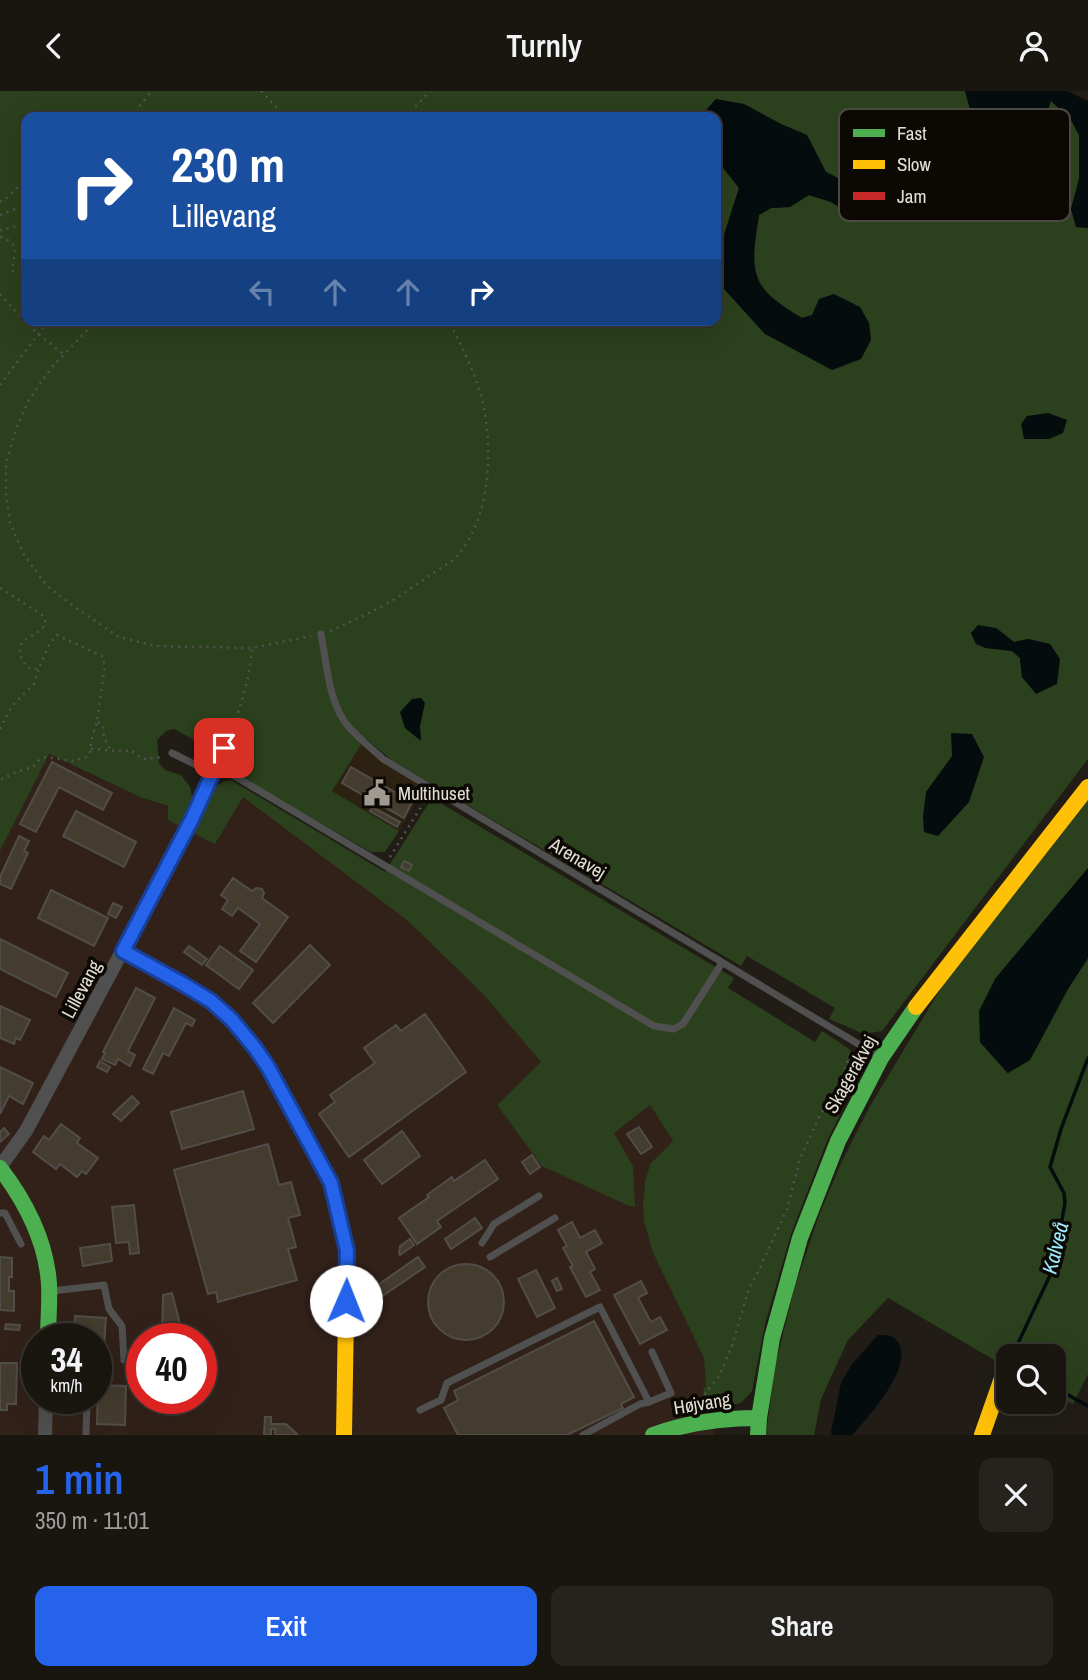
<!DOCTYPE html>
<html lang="en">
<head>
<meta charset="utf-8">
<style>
  :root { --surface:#191610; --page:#26231e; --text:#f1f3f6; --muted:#9f9f9f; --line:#373530; --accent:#2563eb }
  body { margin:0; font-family:"Archivo Narrow",sans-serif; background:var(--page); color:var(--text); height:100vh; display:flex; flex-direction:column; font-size:26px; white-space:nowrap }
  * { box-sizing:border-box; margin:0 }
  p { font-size:23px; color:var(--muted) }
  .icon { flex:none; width:38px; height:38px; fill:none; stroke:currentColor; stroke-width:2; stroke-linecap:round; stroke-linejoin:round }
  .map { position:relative; height:1344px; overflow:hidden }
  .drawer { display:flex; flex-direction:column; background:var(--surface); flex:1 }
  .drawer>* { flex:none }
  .hud { position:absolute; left:21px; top:21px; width:700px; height:214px; border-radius:14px; box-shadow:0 7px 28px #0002,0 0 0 2px var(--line); background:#1a4fa0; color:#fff; overflow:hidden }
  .buttons { position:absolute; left:996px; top:1253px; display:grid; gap:14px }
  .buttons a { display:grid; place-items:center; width:70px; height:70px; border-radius:14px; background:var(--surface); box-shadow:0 7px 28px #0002,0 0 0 2px var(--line); font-size:35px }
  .speed { position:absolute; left:21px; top:1232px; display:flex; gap:14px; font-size:35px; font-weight:700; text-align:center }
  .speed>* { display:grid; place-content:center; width:91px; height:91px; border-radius:50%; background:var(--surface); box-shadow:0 7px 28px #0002,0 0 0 2px var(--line); line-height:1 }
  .speed small { font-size:18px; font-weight:400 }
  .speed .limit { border:10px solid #d22; background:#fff; color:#111 }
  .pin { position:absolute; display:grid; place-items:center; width:60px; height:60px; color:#fff; margin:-30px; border-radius:14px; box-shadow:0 4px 10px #0006 }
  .me { position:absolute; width:77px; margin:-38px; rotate:1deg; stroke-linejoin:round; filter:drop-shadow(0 0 5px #0008) }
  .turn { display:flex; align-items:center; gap:24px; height:147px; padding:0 35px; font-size:32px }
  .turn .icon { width:91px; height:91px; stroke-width:2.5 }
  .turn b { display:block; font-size:49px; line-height:60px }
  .lanes { display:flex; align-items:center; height:66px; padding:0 35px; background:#0003; justify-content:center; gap:35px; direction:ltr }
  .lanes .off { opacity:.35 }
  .round { display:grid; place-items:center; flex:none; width:74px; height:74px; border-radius:14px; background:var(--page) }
  .summary { display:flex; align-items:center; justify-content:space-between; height:119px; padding:0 35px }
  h1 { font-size:42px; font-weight:600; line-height:52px; color:var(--accent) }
  .primary-button { display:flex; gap:14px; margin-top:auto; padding:14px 35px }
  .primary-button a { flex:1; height:80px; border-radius:14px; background:var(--accent); color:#fff; font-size:28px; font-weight:600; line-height:80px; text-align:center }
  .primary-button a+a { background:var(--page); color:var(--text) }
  header { display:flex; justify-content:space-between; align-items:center; height:91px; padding:0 35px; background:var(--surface); font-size:32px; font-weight:600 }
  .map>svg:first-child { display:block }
  .built { fill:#2d2211 }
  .industrial { fill:#312119; fill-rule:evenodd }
  .green { fill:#2b401c; fill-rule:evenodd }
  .water { fill:#040c0e }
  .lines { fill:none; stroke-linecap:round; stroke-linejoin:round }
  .stream { stroke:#040c0e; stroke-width:3.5 }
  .building { fill:#443c2e; stroke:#514d48; stroke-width:2 }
  .path { stroke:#545251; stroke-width:2.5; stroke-dasharray:2 5; stroke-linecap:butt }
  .lane { stroke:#515051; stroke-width:7 }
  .street { stroke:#515051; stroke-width:14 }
  .fast { stroke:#4caf50; stroke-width:16 }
  .slow { stroke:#ffc107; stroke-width:16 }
  .jam { stroke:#c62828; stroke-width:16 }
  .route-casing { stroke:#184099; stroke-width:18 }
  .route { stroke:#2563eb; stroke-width:12 }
  .labels { text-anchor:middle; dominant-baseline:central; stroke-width:7; stroke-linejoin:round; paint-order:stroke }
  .poi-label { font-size:19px; fill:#e3ded5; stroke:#0c0804; text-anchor:start }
  .street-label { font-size:19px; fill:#e3ded5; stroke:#0c0804 }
  .water-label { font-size:21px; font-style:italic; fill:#9ceafc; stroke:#0c0804 }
  .key { fill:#0c0804; stroke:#4c4843; stroke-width:2 }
  .key-label { font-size:19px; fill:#e3ded5 }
</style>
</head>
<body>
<header><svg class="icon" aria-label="back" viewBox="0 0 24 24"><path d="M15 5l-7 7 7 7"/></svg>Turnly<svg class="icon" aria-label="person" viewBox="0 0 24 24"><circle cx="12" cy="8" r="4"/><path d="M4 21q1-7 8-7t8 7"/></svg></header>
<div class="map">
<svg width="1088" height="1344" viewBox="0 0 1088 1344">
  <rect width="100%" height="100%" fill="#211d16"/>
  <path class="built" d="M361,653L380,670L422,695L419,706L399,740L332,700Z"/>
  <path class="industrial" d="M48,663L140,706L168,716V729L215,752L242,705L408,830L483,903L541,971L497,1014L633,1075L613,1042L650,1014L673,1050L650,1073L645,1091L643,1114L644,1131L653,1162L704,1267L706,1295L703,1299L714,1344H0V760ZM37,1248H96V1307H37ZM142,1248H201V1307H142Z"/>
  <g class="green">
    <path d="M0,0H965L970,18L959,35L892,78L874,91L851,94L826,81L807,44L716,8L700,26H26V229H716V68L739,97L724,144L765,243L812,224L802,227C777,212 752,196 754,163C754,150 757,137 759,124L771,117L790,116L808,104L831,111L857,127H877L906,105L920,100L943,105L1040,41L1051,9L1071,29L1079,44V88L1071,118L1076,136L1088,137V668L882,940L864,943L829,928L835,917L747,865L741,875L393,670L365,647L332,700L399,740L385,761H371L232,681L226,660L230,649L224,645L215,656L192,648L174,638L166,640L157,649L159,672L165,679L181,684L190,696L193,709L181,736L168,729V715L140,706L49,663L0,760ZM996,537L1014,551L1029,548L1022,586L1020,567L1012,560L986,557L976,553L971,542Z"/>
    <path d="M231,689L385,781L432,707L734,887L728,897L815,951L822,940C832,947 855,959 859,970C862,976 860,982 858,988L827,1050L791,1143L765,1233L752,1300L741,1312L708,1319L703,1298L706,1295L704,1267L653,1162L644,1131L643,1114L645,1091L650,1073L673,1050L650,1014L614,1042L633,1075L635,1116L629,1115L542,1075L497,1014L541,971L483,903L408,830L243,706L215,753L191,741C200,723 208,691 231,689Z"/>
    <path d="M1088,708V777L995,888L980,951L1007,982L1030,969L1068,898L1088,867V1283L1073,1313L1054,1304V1265H1008V1277L888,1207L848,1249L821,1308L814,1344H766L775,1275L795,1195L818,1127L841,1072L870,1015L949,884Z"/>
  </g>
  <g class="water">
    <path d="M965,0H1067L1088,10V137L1076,136L1071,118L1079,88V44L1071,29L1051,10L1040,41L1017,79L985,96L943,105L920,100L906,105L877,127H857L831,111L809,104L790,116L771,117L759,124C756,146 750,170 759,191C764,204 790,220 802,227L812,224L819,208L834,203L860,216L869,232L871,249L861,268L832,279L765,243L724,198V144L739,97L716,68V26H700L716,8L744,13L781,33L807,44L826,81L851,94L874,91L892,78L959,35L970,18Z"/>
    <path d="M1048,322L1067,329L1063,342L1049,348H1024L1021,333L1027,325Z"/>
    <path d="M978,534L996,537L1014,551L1029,548L1050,553L1060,568L1057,593L1036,603L1022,586L1020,567L1012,560L986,557L976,553L971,542Z"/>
    <path d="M421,607L425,612L420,635L421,650L405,637L400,621L412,608Z"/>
    <path d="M951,642L972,643L984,666L969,711L938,745L924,741L923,726L926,701L952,665Z"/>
    <path d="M1088,777V867L1068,898L1030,969L1008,982L980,951L979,920L995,888Z"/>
    <path d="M878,1244C888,1244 896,1244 900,1255C910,1280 869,1325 853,1344H832L831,1341L841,1292L852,1273Z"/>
  </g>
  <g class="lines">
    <g class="stream">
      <path d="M1012,1265L1053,1178L1065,1112L1064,1102L1050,1076L1061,1038L1088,967"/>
      <path d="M1054,1296L1088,1315"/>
    </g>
  </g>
  <g class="building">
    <path d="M52,671L112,702L103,719L59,696L36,741L20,733Z"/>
    <path d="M351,676L412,711L404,727L342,692Z"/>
    <path d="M372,716L400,731L397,736L370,720Z"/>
    <path d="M76,720L136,751L124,776L63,745Z"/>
    <path d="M19,745L29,750L24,760L28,762L11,798L0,793V786Z"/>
    <path d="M404,770L412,774L409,780L401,776Z"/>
    <path d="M233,787L252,800L256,797L262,798L264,802L262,807L288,826L256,871L240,860L260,833L238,817L232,825L222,818L228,809L221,804Z"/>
    <path d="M51,799L108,827L94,855L38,827Z"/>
    <path d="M113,812L122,816L116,827L108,823Z"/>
    <path d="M0,848L68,882L56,906L0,878Z"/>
    <path d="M310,854L330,874L273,932L253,912Z"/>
    <path d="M189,855L207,868L202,874L184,861Z"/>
    <path d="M220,855L253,879L239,898L206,874Z"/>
    <path d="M136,897L155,907L128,960L135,964L130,975L118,968L115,974L102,968L105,962L103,961Z"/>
    <path d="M0,915L30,929L20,949L16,947L14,953L0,947Z"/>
    <path d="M174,917L195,929L192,935L186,932L169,965L163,962L153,983L143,978Z"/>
    <path d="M425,923L466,981L349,1066L319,1023L335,1011L330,1004L375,972L364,957L396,934L401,940Z"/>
    <path d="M100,970L110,976L107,981L97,976Z"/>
    <path d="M0,976L33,992L23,1013L9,1005L0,1023Z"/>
    <path d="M243,1000L254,1038L182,1058L171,1021Z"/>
    <path d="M132,1005L139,1012L121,1030L113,1023Z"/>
    <path d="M61,1033L80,1047L77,1052L98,1067L86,1083L82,1080L77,1086L60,1073L56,1078L33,1061L44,1045L49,1049Z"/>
    <path d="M639,1036L652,1056L641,1063L627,1043Z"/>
    <path d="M4,1037L9,1043L0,1051V1041Z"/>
    <path d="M402,1040L420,1065L382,1093L364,1069Z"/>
    <path d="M268,1053L279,1094L291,1091L300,1124L288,1127L296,1156L288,1158L297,1189L218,1211L216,1201L208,1203L174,1079Z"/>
    <path d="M532,1064L540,1076L530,1083L522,1071Z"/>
    <path d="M485,1069L498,1088L437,1130L441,1136L417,1153L399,1127L429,1106L427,1104L452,1086L454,1090Z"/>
    <path d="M134,1114L139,1162L130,1163L129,1151L116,1152L112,1116Z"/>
    <path d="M475,1127L482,1137L451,1158L445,1148Z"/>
    <path d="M572,1131L580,1147L595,1139L602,1152L586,1161L595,1178L590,1181L600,1199L586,1206L570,1176L573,1175L563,1157L567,1155L558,1139Z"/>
    <path d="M410,1148L414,1154L400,1164L399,1162L400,1155Z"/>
    <path d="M110,1153L112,1170L83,1175L80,1157Z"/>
    <path d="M0,1166L12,1167V1186H9V1200H14V1220L0,1219Z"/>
    <path d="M418,1166L425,1176L378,1208L372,1198Z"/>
    <circle cx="466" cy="1211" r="38"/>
    <path d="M536,1179L555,1217L537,1226L518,1188Z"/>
    <path d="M557,1187L562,1198L557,1200L552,1190Z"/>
    <path d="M641,1190L647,1202L638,1207L651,1231L660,1226L667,1239L640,1253L614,1204Z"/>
    <path d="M172,1202L184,1248H163L162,1242L163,1204Z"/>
    <path d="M75,1225L106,1227L103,1269H96V1248H73Z"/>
    <path d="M594,1230L634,1306L621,1313L623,1317L567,1344H458L444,1317L458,1309L454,1300Z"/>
    <path d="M6,1233L20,1234L19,1239L5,1238Z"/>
    <path d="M0,1272H17L16,1313H7V1319H0Z"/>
    <path d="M96,1281L112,1282V1289H96Z"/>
    <path d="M98,1294L126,1295L125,1334L97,1333Z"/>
    <path d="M265,1326H271V1333H286L298,1344H275V1338H271V1344H264Z"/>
  </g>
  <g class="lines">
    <g class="path">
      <path d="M261,0L286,26"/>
      <path d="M123,26L134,23L151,0"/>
      <path d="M406,26L430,0"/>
      <path d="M0,111L8,106L26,87"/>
      <path d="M0,124L18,117L25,119L26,128L18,135L1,139V146C22,154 13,163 12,180L18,182L24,177L26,173"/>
      <path d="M0,203L30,236L63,263"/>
      <path d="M97,229L51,277L29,309L16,338L6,372V402L10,432L24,464L47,495L79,519L119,546L155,555L252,557L311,545"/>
      <path d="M0,294L49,229"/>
      <path d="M0,497L42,524L46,532L41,539L22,551L19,562L26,575L32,579L39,577L49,554L57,544L102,565L105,574L97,630L91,651L90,662L85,667L72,670L46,666L39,669L33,676L16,681L0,689"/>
      <path d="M330,540C352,530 373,521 393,509C407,501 420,491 433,482C442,476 452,471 459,463C493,422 494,346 479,298C471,274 460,251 448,229"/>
      <path d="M98,631L103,635L104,646L110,659"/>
      <path d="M0,638L12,615L34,593L39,577"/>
      <path d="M228,648C240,619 250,588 252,557"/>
      <path d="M91,658C104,658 118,662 131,659L142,668L164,666"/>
      <path d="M390,766L427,706"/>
      <path d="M700,1309L719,1285L733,1252L749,1197L759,1179L787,1118L800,1068L820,1024L837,1000L851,960"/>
    </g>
    <g class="lane">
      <path d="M321,543C327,572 328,610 347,634C357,646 371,657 383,668L880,966"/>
      <path d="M172,662L212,682"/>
      <path d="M216,674L654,935L674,938L683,933L722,872"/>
      <path d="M165,780L192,728L224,657"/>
      <path d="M0,1122H5L21,1153"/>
      <path d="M482,1152L494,1133L539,1105"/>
      <path d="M490,1166L555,1127"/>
      <path d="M52,1200L104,1194L109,1218L122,1235L124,1269"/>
      <path d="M420,1319L441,1309L447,1292L600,1216L649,1311L671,1302L652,1261"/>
      <path d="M86,1344L87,1307"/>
      <path d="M583,1344L640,1313L649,1311"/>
    </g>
    <g class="street">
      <path d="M0,1076L26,1040L165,780"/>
      <path d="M45,1344L46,1307"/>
    </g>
    <g class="fast">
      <path d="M0,1077C26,1111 46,1149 49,1193C50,1211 48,1230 48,1248"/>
      <path d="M653,1344C688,1331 722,1327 759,1327"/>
      <path d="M758,1344L759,1327L772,1247L800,1147L838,1050L881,967L916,916"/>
    </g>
    <g class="slow">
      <path d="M916,916L1088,696"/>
      <path d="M344,1344L347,1161"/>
      <path d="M982,1344L1002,1287"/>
    </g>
    <path class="jam" d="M123,860L211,910L232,929L255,957L268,977L331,1092L347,1161"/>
  </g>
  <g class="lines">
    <g class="route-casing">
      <path id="route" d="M224,657L192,728L123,860L183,893L211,910L232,929L255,957L268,976L331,1092L347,1160L346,1210"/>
    </g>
    <use href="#route" class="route"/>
  </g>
  <defs>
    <g id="civic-bare" transform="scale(2.1)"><path d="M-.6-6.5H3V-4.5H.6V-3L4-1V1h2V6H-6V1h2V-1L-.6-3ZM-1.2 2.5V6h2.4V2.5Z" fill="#9f9a92" stroke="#0c0804" stroke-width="2.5" paint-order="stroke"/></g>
  </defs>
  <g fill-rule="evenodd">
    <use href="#civic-bare" x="377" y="702"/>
  </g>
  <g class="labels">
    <g class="poi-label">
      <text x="398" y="702">Multihuset</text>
    </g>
    <g class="street-label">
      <text transform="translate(578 767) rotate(31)">Arenavej</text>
      <text transform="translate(81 898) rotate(-62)">Lillevang</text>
      <text transform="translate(850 983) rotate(-61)">Skagerakvej</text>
      <text transform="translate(702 1312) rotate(-9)">Højvang</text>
    </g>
    <g class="water-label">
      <text transform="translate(1055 1157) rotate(-76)">Kalveå</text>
    </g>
  </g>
  <rect x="839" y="18" width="231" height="112" rx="10" class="key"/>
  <rect x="853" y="38" width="32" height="8" fill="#4caf50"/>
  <rect x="853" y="69" width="32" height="9" fill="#ffc107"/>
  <rect x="853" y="101" width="32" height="8" fill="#c62828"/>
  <g class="key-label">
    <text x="897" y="49">Fast</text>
    <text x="897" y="80">Slow</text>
    <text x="897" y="112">Jam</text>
  </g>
</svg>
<div class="buttons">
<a><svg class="icon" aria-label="search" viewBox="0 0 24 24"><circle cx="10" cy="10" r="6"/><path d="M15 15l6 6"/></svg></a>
</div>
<div class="speed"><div>34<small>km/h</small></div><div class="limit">40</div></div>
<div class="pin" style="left:224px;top:657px;background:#d93025"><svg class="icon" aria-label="arrive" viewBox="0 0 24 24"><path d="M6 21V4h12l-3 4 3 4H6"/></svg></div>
<svg class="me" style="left:346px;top:1210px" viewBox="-20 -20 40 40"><circle r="19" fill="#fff"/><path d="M0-13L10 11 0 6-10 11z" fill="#2563eb"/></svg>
<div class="hud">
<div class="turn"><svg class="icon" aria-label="right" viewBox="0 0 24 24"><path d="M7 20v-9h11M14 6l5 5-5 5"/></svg><div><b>230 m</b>Lillevang</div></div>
<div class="lanes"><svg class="icon off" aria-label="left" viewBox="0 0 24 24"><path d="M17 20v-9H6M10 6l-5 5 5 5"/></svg><svg class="icon off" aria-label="ahead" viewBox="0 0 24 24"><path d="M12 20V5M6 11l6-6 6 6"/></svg><svg class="icon off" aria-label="ahead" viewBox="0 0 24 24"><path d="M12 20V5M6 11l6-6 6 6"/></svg><svg class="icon" aria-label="right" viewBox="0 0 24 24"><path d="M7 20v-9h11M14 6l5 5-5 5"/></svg></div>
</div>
</div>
<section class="drawer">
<div class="summary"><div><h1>1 min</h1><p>350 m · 11:01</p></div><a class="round"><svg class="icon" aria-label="close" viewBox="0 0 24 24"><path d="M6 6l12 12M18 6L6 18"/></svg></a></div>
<div class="primary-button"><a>Exit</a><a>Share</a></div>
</section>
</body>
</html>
